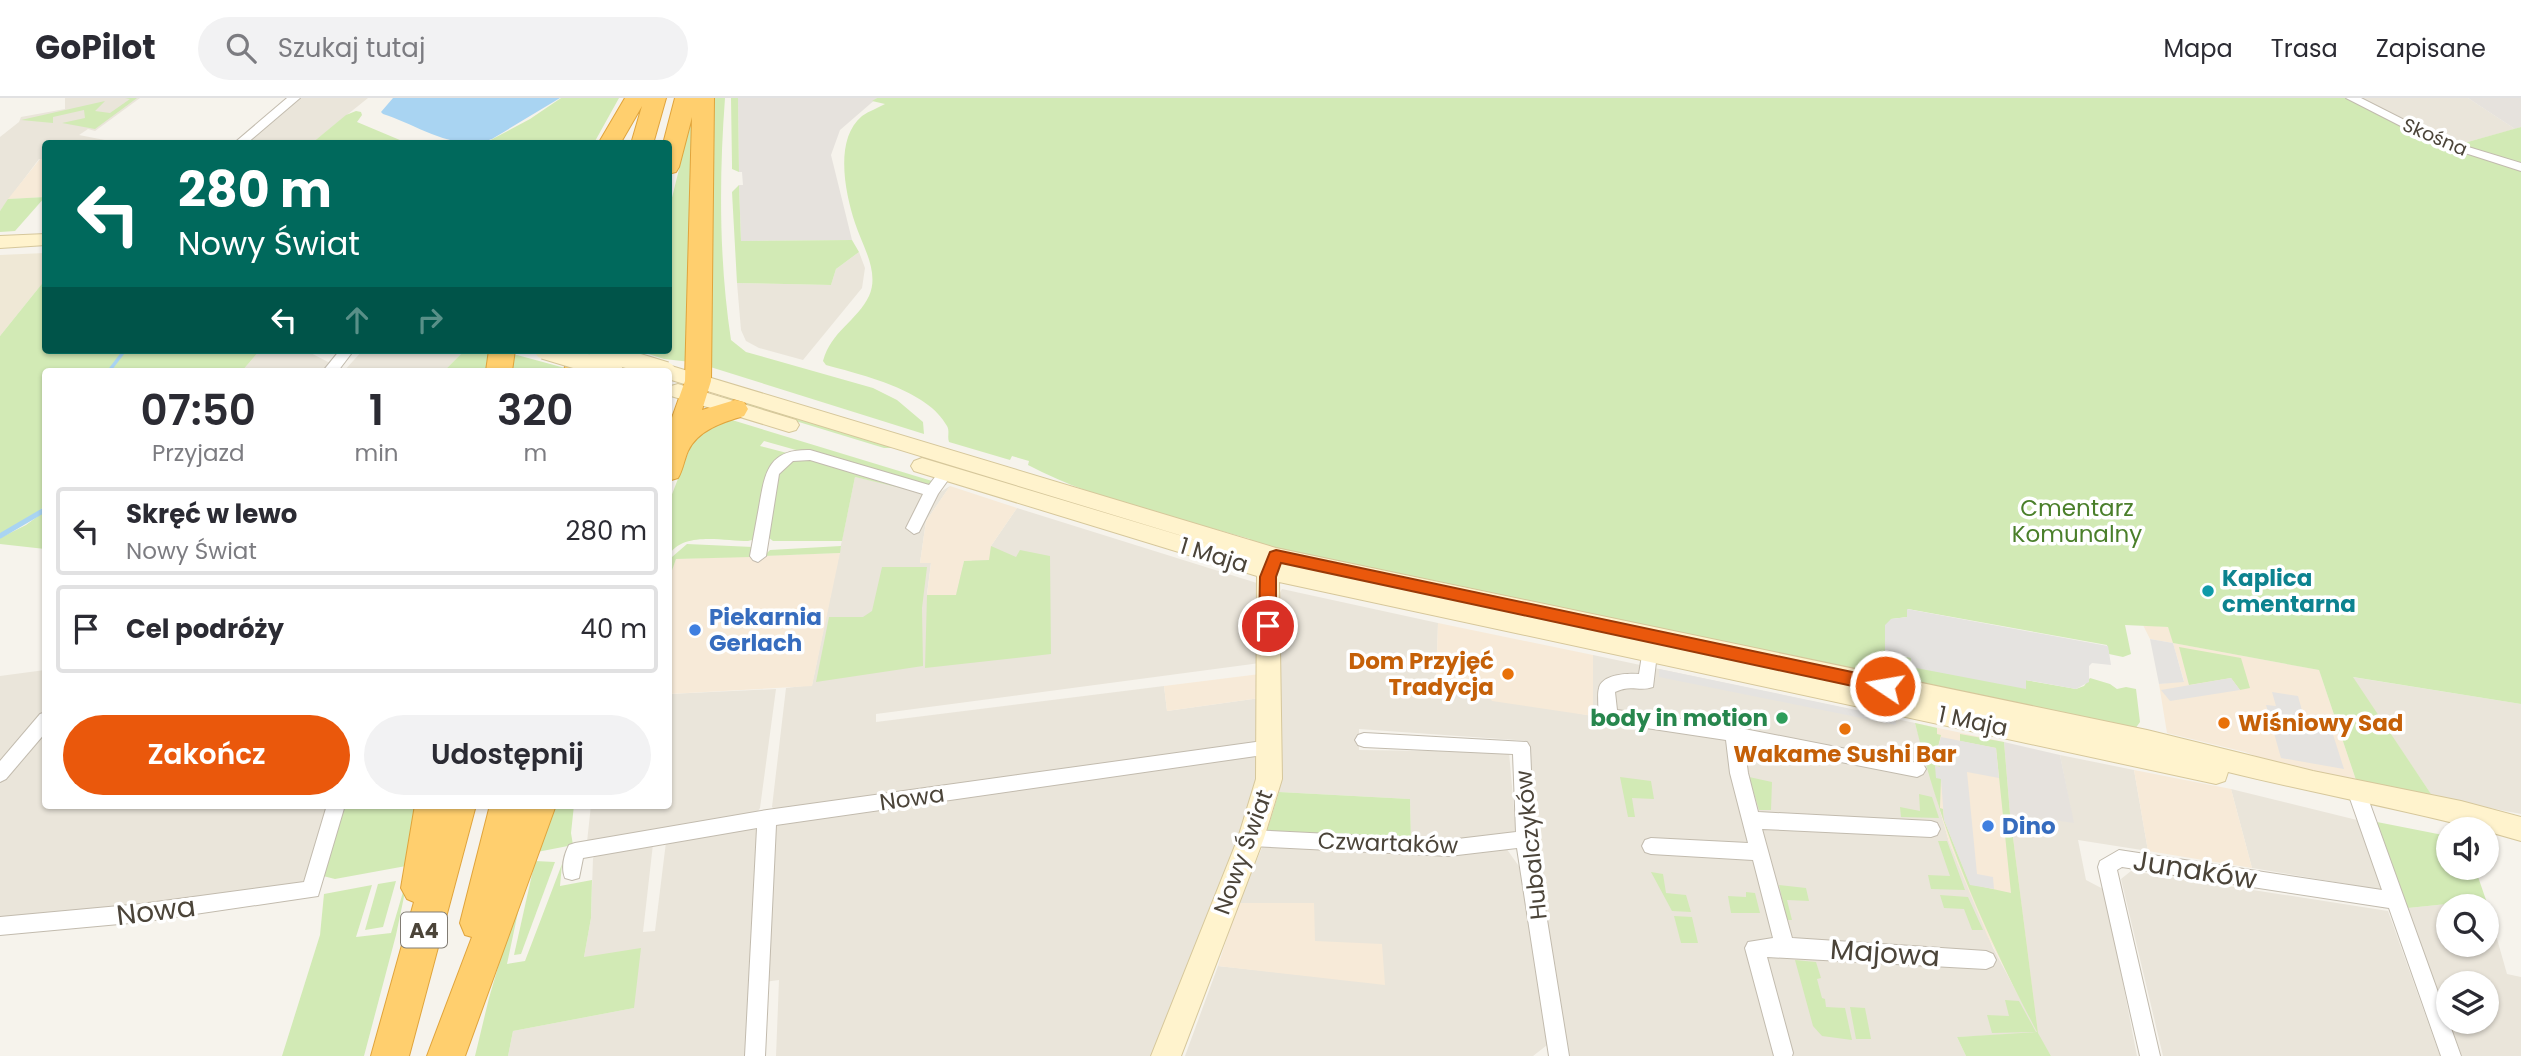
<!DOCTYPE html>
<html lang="pl">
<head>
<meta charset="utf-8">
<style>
  :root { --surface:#fff; --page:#f2f2f3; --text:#2b2b33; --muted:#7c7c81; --line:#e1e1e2; --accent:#ea580c }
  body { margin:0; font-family:Poppins,sans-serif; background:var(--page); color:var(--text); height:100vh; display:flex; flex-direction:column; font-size:26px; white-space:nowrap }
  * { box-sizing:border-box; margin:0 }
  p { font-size:23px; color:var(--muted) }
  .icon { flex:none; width:38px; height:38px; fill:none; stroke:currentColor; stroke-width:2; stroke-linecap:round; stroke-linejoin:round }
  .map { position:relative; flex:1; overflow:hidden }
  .details { position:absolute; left:42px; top:270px; width:630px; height:441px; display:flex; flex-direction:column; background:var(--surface); border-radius:7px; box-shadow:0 2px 5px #0004 }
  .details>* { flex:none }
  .hud { position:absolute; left:42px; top:42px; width:630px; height:214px; border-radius:7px; box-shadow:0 2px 5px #0004; background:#00695c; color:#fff; overflow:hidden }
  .fabs { position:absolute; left:2436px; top:719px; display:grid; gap:14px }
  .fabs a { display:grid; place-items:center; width:63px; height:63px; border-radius:50%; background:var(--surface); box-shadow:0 2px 5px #0004; font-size:35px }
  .pin { position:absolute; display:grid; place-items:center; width:60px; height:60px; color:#fff; margin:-30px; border:4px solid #fff; border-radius:50%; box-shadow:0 2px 7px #0007 }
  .me { position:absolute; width:77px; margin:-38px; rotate:282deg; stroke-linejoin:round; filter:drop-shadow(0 0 5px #0008) }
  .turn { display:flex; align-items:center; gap:24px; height:147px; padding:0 21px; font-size:32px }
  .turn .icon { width:91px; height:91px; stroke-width:2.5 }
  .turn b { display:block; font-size:49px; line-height:60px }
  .lanes { display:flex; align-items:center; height:66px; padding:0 21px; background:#0003; justify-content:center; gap:35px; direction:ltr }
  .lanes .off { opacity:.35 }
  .eta { display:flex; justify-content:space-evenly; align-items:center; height:119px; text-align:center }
  .eta b { font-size:42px; font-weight:600; line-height:49px }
  .primary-button { display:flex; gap:14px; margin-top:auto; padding:14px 21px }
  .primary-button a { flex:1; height:80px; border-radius:42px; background:var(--accent); color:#fff; font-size:28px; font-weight:600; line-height:80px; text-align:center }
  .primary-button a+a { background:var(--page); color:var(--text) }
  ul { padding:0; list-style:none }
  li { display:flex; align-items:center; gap:21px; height:88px; margin:0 14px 10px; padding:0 7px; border:4px solid var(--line); border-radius:7px }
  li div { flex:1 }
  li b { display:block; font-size:26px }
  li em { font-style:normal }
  header { display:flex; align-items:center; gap:42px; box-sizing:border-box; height:98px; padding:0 35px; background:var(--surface); border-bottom:2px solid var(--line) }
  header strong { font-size:33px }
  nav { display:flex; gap:38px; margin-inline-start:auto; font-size:24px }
  .search { width:490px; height:63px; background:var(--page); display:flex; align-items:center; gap:18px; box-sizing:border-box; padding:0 24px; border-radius:38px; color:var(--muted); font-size:26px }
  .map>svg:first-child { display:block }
  .residential { fill:#eae5da; fill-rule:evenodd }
  .commercial { fill:#f7ead8 }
  .industrial { fill:#e6e2dd }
  .education { fill:#efe8d6 }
  .green { fill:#d2eab5 }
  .parking { fill:#e5e3e0 }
  .water { fill:#a9d4f2 }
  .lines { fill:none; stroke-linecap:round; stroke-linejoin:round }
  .stream-far1 { stroke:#a9d4f2; stroke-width:3.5 }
  .stream { stroke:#a9d4f2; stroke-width:5 }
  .street-casing { stroke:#c2bbae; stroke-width:2 }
  .secondary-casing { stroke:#d6c79b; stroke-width:2 }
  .highway-casing { stroke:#e0a43c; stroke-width:2 }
  .street { fill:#fff; fill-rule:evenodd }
  .secondary { fill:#fff3cd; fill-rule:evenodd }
  .highway { fill:#ffcf6e; fill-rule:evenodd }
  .secondary-bridge-casing { stroke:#d6c79b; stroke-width:20; stroke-linecap:butt }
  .secondary-bridge { stroke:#fff3cd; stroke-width:18 }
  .route { fill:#ea580c; stroke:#983908; stroke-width:2 }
  .culture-dot { fill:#0f9aa8; stroke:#fff; stroke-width:2.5 }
  .shop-dot { fill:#3f7fe0; stroke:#fff; stroke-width:2.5 }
  .food-dot { fill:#e8710a; stroke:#fff; stroke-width:2.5 }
  .leisure-dot { fill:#2e9e5b; stroke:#fff; stroke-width:2.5 }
  .labels { text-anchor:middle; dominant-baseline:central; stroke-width:7; stroke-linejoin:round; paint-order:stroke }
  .far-street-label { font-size:19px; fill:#4b4439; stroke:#fff }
  .shield { fill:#fff; stroke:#817c74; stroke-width:2 }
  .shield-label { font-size:21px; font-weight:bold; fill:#4b4439 }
  .park-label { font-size:23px; fill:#4a7f2a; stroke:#fff }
  .street-label { font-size:23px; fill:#4b4439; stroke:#fff }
  .culture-label { font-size:23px; font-weight:bold; fill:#0d838f; stroke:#fff; text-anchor:start }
  .shop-label { font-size:23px; font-weight:bold; fill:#366cbe; stroke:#fff; text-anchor:start }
  .food-label { font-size:23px; font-weight:bold; fill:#c56008; stroke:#fff; text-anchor:end }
  .leisure-label { font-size:23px; font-weight:bold; fill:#27864d; stroke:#fff; text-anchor:end }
  .near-street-label { font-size:28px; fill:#4b4439; stroke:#fff }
</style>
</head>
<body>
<header>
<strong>GoPilot</strong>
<div class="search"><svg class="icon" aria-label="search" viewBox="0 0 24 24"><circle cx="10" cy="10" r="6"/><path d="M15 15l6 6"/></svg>Szukaj tutaj</div>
<nav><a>Mapa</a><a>Trasa</a><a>Zapisane</a></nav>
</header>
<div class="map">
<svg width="2521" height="958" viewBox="0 0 2521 958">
  <rect width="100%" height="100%" fill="#f6f3ec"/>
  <g class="residential">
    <path d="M65,0H140L95,33L88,31L79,37L120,45L46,46L45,61H39L0,113V39L19,24L21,19L65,11Z"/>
    <path d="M300,0H368L312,45L243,46Z"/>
    <path d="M2359,0H2468L2515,31L2457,47Z"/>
    <path d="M859,154L865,170L862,190L803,262L759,250L746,243L741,232L737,185L831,187L836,171Z"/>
    <path d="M260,252H305L330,265L323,273H242Z"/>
    <path d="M363,252H460L464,253L444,273H344Z"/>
    <path d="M855,379L936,397L950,388L926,423L920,465H931L927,496L991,448L1017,410L1260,486V565L876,616V624L1164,588L1167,613L1260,600L1256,645L775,712L772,709L786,590L812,587Z"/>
    <path d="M1282,491L1438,525L1436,587L1592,618L1593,557L1915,625L1949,744L1993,850L2037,932L2010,716L2073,724L2060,657L2134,672L2148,753L2078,742L2086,782L2105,792L2137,958H2051L2037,935L1957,939L1966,958H1568L1533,742L1528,643L1359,631V652L1509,654L1516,735L1455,744L1411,742L1410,701L1279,694L1282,676L1278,498Z"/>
    <path d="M45,572V612L0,668V578Z"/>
    <path d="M2352,579L2521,606V716L2433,699Z"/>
    <path d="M776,591L760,710L756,716L587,744L591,707H668L669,596Z"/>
    <path d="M45,627L46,707H331L305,784L291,789L0,822V683Z"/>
    <path d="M1257,656L1258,690L1154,958H776L779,882L764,884L772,727Z"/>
    <path d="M2231,691L2357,722L2382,792L2252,770Z"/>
    <path d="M756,729L760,731L749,958H508L513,933L634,910L584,859L591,820L593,760L598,756L653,746L643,834L655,833L666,744Z"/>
    <path d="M1264,745L1506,750L1523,774L1551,944L1533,958H1185L1218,868L1385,886L1314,843L1238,805Z"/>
    <path d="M2131,773L2388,813L2440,958H2163L2121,781Z"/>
    <path d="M2486,802L2507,876L2521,879V958H2462L2449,924H2487V886H2448V921L2408,810ZM2448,808H2487V847H2448Z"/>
  </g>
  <g class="commercial">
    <path d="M40,61H45V99L8,101Z"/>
    <path d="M950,388L1017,410L991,448L990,462L964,463L956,498L927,497L931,465H920L926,423Z"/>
    <path d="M840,455L812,588L669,596L668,481L676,461Z"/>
    <path d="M1438,525L1593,557V618L1492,603L1487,595L1436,588Z"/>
    <path d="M2143,527L2168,529L2174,545L2319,572L2356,682L2274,665L2245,654L2167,635L2159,586L2184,583L2173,545L2150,541Z"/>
    <path d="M1260,576V600L1167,613L1164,588Z"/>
    <path d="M1915,625L2004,644L2010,716L2038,935L1987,837L1949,744Z"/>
    <path d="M2134,672L2231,691L2252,770L2148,753Z"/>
    <path d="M1238,805H1314L1315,843L1382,846L1385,887L1218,868Z"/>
  </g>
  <g class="industrial">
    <path d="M738,0H877L840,32L831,57L852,142L741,143L739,87H743L742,74H739Z"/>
    <path d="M2468,0H2521V29L2515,31Z"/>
    <path d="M2004,644L2060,657L2074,725L2010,716Z"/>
  </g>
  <path class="education" d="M45,155V182L0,238V157Z"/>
  <g class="green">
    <path d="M125,0H137L95,31L62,25L85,20L84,12L53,19V25L21,22L105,3L95,13L110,15L130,1Z"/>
    <path d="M561,0H619L594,45L483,46L530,21Z"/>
    <path d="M708,0H725C719,80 719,163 731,242L746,254L873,290L897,302L923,324L924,336L704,267Z"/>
    <path d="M731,0H738L739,74L732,71V66Z"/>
    <path d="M877,0H2345L2429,42L2521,72V606L2353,579L2433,699L2356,682L2319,572L2173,545L2168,529L2125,527L2131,556L2123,559L2109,556L2107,547L1908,511V519L1891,521L1911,560L2026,590L2025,582L2076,591L2084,588L2090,580L2110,586L2117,591L2126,589L2136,591L2140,624L2135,631L2128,632L1249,444L1250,441C1176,419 1096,403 1028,367L1029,363L1012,358L1010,362L949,344C947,338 950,333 947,328C928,292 862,277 826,267L823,263C831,233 857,223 869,198C880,174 862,147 855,125C845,95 834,41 862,18C869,13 878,10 885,6L872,3Z"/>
    <path d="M356,13L361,14L362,17L357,24L407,45H312L346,17Z"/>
    <path d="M692,18H697L691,264L664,261L636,252H668L669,112Z"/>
    <path d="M2521,29V66L2457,47Z"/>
    <path d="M739,87L741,143L852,142L859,154L836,171L831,187L737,185L732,94Z"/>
    <path d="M45,99L15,133L0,134V113L8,101Z"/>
    <path d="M45,182L46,252H260L242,273H46L45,408L24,425L0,437V238Z"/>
    <path d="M460,252H487L491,257L490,273H444L463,254Z"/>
    <path d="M517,257L565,270V273H505L508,258Z"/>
    <path d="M727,297L897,350H884L723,301Z"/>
    <path d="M732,322L932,383L933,386L924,388L764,343L760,348L787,355L773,365L756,441L748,443C724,443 683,433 669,457V404L693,342L700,331Z"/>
    <path d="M806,360L926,396L855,379L842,443H773L768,439L777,376L785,365Z"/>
    <path d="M45,413V451L0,446V440L26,427Z"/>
    <path d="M687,446L753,449L751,459L676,461L669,481L672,459Z"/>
    <path d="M841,448L840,455L764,458L770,452Z"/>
    <path d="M991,448L1016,459L1020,452L1050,458L1051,556L925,570L927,497H956L964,463L989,462Z"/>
    <path d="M882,469H927L922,510L923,568L816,584L829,519H863L872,513Z"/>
    <path d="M2179,549L2241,560L2250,590L2240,592L2231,580L2189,587Z"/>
    <path d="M1915,625L1937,630V636L1941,637L1938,649L1940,669L1935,668L1941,681L1940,710L1943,711L1944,722L1970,786L2011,795L1996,650L1960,643V636L2004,644L2010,716L2038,935L2051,958H1966L1957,939L2037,934C1983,831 1943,739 1915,625Z"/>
    <path d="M1620,679L1651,683L1654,701L1632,700L1635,719H1628Z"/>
    <path d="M1749,679L1772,684L1771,712H1759Z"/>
    <path d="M1279,694L1410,701L1411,742L1266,736Z"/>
    <path d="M1919,696L1932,699L1939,720L1901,719L1900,709L1920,713Z"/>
    <path d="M342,707H417L406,768L335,781L323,778Z"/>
    <path d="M551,707H574L571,735L573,747L532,755Z"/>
    <path d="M2377,724L2448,738V770H2475L2486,802L2408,810Z"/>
    <path d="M1938,743H1947L1965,792L1931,791L1928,777L1950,778Z"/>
    <path d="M535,763L555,764L521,856L514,857Z"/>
    <path d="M562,766L560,788L592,782L591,820L584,859L641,850L634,910L513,933L508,958H475L489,900L528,767L507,866L525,863Z"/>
    <path d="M410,770L396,837L364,958H282L320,837L324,796L372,787L356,839L391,835Z"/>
    <path d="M1651,774L1663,776L1666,795L1686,797L1691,814L1672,813Z"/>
    <path d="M396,783L383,829L365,832L378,786Z"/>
    <path d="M1779,787L1806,790L1809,803L1787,802L1792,822H1787Z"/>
    <path d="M1746,794L1755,795L1760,815H1731L1728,798L1746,799Z"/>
    <path d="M1940,797L1968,799L1983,832H1972L1964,811L1944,810Z"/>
    <path d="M1674,818L1692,819L1698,845H1681Z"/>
    <path d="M1795,862L1816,864L1821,880L1817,881L1822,900L1825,901L1826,909L1845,910L1852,942L1822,938L1813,928Z"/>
    <path d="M2005,902L2019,903L2036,934L1992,935L1987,917L2009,918Z"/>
    <path d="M1850,909L1865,910L1871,941H1856Z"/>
  </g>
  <g class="parking">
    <path d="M1907,511L2108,548L2111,567L2092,565L2089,568V584L2076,591L2026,582V591L1911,569V560L1885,555V527L1891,521L1907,519Z"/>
    <path d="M2150,541L2173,545L2184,584L2159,586Z"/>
    <path d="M1659,571L1895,620L1896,627L1659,579Z"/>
    <path d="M2231,580L2240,592L2170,603L2161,592Z"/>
    <path d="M2272,594L2298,598L2304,620L2329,624L2344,671L2281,660L2266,607L2276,608Z"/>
    <path d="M1941,639L1996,650L1999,680L1967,674L1977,776L1993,779L1994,791L1970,787L1944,722L1941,681L1936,680L1935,668L1940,669L1938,649Z"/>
  </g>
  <path class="water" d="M393,0H560L492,41C455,55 418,27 383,16L381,14Z"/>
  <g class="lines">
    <path class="stream-far1" d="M109,273L125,252"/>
    <path class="stream" d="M0,438L46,411"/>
    <g class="street-casing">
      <g id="street">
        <path d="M287,0H300L246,46H233Z"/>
        <path d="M2346,0H2361L2442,41L2521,65V73L2434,45Z"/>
        <path d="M340,252H354L338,273H323Z"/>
        <path d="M810,352L929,387L941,371L946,370L953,375L938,396L919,434L914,436L906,430L923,396L810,362L793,363L779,376L766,458L758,464L753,462L750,458C753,442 756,425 759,409C765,374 768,351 810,352Z"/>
        <path d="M1649,549L1655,551L1657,556L1653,589C1639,594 1631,586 1615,594L1617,612L1734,629L1923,666L1926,671L1923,676L1917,679L1744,645L1748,675L1758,714L1931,723L1937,725L1940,731L1937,737L1931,739L1762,731L1792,840L1986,853L1993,856L1996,862L1993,868L1986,871L1767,859L1793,955L1792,958H1774L1745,850L1748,844L1773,840L1753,762L1651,756L1645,754L1642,748L1645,742L1651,740L1748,745L1730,675L1726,642L1613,625L1607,623L1598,613C1599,606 1597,597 1599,590C1602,576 1628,575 1639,576L1643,551Z"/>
        <path d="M46,614V634L6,681L0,684V663L40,616Z"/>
        <path d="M1364,635L1527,644L1530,649L1534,741L1569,958H1549L1517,750L1449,758L1251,748L1245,746L1242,740L1245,734L1251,732L1449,742L1516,734L1513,656L1364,649L1358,647L1355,642L1358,637Z"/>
        <path d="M1270,642L1276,644L1279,649L1276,654L1270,656L776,727L765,958H745L757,730L583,760L579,780L572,782L565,780C561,770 564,757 569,747L575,745L767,712Z"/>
        <path d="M2356,684L2362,687L2365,692L2461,958H2441L2389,810L2122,769L2117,772L2160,958H2140L2098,769L2100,763L2119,752L2382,792L2347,692L2350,687Z"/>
        <path d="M327,707H345L318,798L141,824L0,837V819L141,806L304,784Z"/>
      </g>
    </g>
    <g class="secondary-casing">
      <g id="secondary">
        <path d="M46,136V147L0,150V138Z"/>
        <path d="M668,267L1276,450L2147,632L2313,673L2461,703L2521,719V743C2426,715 2325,698 2228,674L2225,683L2216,686L1279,484L1282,681L1264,740L1181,958H1151L1238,740L1256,681L1257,478L914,373L911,368L914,363L922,360L1222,450L668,281V273H659Z"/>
        <path d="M678,286L796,322L799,327L796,332L789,334L671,298L668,294L671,288Z"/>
      </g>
    </g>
    <g class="highway-casing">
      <g id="highway">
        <path d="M625,0H666L653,46H631L642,8L620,46H598Z"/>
        <path d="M675,0H714L711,283L702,312L735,302L744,304L748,311L744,318C723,324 698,332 688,353C684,362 683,372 678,380L668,383V331L685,283L692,19L679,69L676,74L668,76V46H663Z"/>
        <path d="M489,252H515L512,273H486Z"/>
        <path d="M569,252H595L590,273H564Z"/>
        <path d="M415,707H476L409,958H371L414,804L407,801L401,790Z"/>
        <path d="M490,707H556L465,958H427L472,839L465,837L460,825Z"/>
      </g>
    </g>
    <use href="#street" class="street"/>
    <use href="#secondary" class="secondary"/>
    <use href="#highway" class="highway"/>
    <g class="secondary-bridge-casing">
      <g id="secondary-bridge">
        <path d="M544,252L614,273"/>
        <path d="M597,252L666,273"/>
      </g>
    </g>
    <use href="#secondary-bridge" class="secondary-bridge"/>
  </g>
  <path class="route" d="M1276,452L1885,581L1891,583L1894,588L1891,593L1885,595L1281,465L1276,479V528L1273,533H1262L1259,528L1260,479L1270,454Z"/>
  <circle class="culture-dot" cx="2208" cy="493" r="7"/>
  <g class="shop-dot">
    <circle cx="695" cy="532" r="7"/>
    <circle cx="1988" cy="728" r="7"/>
  </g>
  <g class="food-dot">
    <circle cx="1508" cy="576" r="7"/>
    <circle cx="2224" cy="625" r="7"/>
    <circle cx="1845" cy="631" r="7"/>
  </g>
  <circle class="leisure-dot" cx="1782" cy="620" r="7"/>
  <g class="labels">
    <g class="far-street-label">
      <text transform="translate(2435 39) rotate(23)">Skośna</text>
    </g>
    <rect class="shield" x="401" y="814.5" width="46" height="35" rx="5"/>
    <g class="shield-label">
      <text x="424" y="832">A4</text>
    </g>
    <g class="park-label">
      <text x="2077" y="410">Cmentarz<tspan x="2077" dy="26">Komunalny</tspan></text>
    </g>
    <g class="street-label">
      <text transform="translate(1214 457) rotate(17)">1 Maja</text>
      <text transform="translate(1973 623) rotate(12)">1 Maja</text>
      <text transform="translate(912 700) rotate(-8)">Nowa</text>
      <text transform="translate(1388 745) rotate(2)">Czwartaków</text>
      <text transform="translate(1531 747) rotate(-96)">Hubalczyków</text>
      <text transform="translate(1243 754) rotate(-70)">Nowy Świat</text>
    </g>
    <g class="culture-label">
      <text x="2222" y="480">Kaplica<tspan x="2222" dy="26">cmentarna</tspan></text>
    </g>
    <g class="shop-label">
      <text x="709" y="519">Piekarnia<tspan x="709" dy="26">Gerlach</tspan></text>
      <text x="2002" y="728">Dino</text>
    </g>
    <g class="food-label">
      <text x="1494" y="563">Dom Przyjęć<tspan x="1494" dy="26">Tradycja</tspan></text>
      <text x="2238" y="625" text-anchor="start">Wiśniowy Sad</text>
      <text x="1845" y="656" text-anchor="middle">Wakame Sushi Bar</text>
    </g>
    <g class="leisure-label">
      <text x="1768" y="620">body in motion</text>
    </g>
    <g class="near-street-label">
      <text transform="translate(2195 772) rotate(9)">Junaków</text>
      <text transform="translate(156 813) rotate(-7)">Nowa</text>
      <text transform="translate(1885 855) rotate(4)">Majowa</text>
    </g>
  </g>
</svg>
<div class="fabs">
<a><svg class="icon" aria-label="sound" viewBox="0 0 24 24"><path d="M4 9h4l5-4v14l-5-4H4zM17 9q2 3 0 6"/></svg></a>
<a><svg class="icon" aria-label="search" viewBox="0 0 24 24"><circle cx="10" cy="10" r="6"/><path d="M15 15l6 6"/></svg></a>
<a><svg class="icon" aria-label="layers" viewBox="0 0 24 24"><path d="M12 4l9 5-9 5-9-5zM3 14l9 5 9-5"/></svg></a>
</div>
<div class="pin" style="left:1268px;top:528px;background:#d93025"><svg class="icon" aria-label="arrive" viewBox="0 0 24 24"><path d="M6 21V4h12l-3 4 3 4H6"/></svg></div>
<svg class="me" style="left:1885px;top:588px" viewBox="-20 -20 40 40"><circle r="17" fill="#ea580c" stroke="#fff" stroke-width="3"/><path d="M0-11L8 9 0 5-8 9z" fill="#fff"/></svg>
<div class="hud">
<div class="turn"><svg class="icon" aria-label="left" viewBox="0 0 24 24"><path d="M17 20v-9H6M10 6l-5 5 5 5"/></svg><div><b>280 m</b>Nowy Świat</div></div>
<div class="lanes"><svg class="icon" aria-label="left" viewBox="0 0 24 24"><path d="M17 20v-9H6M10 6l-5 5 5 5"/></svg><svg class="icon off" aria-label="ahead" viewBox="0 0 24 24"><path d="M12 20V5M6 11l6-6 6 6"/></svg><svg class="icon off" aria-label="right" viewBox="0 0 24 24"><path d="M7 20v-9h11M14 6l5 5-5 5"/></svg></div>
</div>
<section class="details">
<div class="eta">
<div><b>07:50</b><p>Przyjazd</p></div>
<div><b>1</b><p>min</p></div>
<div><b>320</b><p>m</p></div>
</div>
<ul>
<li><svg class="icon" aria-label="left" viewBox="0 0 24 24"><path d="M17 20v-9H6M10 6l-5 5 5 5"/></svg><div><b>Skręć w lewo</b><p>Nowy Świat</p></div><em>280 m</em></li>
<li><svg class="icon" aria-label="arrive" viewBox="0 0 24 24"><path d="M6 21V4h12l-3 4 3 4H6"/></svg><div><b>Cel podróży</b></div><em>40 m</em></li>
</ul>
<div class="primary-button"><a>Zakończ</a><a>Udostępnij</a></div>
</section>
</div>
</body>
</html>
